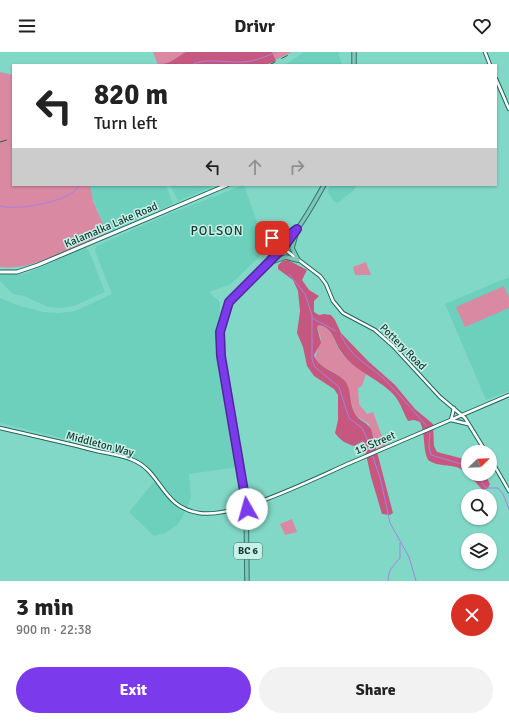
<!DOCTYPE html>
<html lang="en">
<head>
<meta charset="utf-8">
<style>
  :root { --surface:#fff; --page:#f2f2f2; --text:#222; --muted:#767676; --accent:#7c3aed }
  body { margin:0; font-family:Signika,sans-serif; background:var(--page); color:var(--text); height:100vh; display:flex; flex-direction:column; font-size:15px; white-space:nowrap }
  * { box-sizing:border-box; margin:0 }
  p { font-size:13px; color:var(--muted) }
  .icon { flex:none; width:22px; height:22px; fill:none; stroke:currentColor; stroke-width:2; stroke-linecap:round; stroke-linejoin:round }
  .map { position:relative; height:529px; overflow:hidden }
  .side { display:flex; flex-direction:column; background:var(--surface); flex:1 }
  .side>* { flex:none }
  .top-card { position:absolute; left:12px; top:12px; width:485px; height:122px; border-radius:0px; box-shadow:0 1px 3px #0004; background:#fff; color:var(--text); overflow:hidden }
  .needle { width:26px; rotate:67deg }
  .tools { position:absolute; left:461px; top:393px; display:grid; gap:8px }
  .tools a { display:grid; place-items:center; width:36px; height:36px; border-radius:50%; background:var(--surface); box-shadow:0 1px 3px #0004; font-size:20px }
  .pin { position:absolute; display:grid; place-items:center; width:34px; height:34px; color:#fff; margin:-17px; border-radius:8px; box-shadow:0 2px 6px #0006 }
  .me { position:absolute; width:44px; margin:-22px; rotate:353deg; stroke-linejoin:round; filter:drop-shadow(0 0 3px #0008) }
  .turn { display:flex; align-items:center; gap:14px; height:84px; padding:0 16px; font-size:18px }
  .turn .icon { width:52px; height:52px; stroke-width:2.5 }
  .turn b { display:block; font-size:28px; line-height:34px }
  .lanes { display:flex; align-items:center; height:38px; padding:0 16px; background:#0003; justify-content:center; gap:20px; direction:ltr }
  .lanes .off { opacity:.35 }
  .round { display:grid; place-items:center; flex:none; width:42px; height:42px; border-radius:21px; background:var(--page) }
  .head { display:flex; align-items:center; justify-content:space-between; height:68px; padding:0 16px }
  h1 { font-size:24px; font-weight:800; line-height:30px }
  .cta { display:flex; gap:8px; margin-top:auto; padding:8px 16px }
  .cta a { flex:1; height:46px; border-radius:24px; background:var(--accent); color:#fff; font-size:16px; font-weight:800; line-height:46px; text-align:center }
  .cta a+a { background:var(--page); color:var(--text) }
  header { display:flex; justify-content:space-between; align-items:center; height:52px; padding:0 16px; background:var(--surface); font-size:18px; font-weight:800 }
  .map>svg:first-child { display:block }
  .built { fill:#6cd0bd }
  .green { fill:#da89a3 }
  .forest { fill:#c65880 }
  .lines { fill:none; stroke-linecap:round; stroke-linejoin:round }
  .stream { stroke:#a581e4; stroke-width:1 }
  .tertiary-casing { stroke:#206559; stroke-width:4.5 }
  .secondary-casing { stroke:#206559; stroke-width:5 }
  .primary-casing { stroke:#287a6c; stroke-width:5.5 }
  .tertiary { stroke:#fff; stroke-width:2.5 }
  .secondary { stroke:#fff; stroke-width:3 }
  .primary { stroke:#84c4b9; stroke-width:3.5 }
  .rail { stroke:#29574e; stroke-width:1; stroke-dasharray:7 7; stroke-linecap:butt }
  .route-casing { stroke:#51269a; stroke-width:10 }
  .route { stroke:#7c3aed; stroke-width:7 }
  .labels { text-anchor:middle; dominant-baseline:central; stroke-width:3; stroke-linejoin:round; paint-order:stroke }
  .shield { fill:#c7f0e6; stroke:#4a7169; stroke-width:1 }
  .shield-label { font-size:10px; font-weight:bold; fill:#153a33 }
  .street-label { font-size:11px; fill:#153a33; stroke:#c7f0e6 }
  .quarter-label { font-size:13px; letter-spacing:1px; fill:#153a33; stroke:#c7f0e6 }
</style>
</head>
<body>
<header><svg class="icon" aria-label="menu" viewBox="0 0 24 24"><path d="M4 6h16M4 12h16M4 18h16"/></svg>Drivr<svg class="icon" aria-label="heart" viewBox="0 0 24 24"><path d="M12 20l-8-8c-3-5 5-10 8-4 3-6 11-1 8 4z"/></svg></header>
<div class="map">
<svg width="509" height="529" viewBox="0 0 509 529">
  <rect width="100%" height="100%" fill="#82d8c7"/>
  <g class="built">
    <path d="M304,0H338L342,13H285Z"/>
    <path d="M90,133H166L173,152L107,181L89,137Z"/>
    <path d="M170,133H216L178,149Z"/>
    <path d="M244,133L265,193L262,202L231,232L209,240L220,250V259L216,278V293L238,415L189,422L191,446L182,466L177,473L165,481L154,484L129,460L157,426L148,415L137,408L111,398L0,371V246L17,253L43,260L59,261L75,259L112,242L95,199L96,194L169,162Z"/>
    <path d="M330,133H357L354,138L338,151L335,150L327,140Z"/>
    <path d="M85,196L89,199L105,240L74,254L62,256L48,255L24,244L13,242L0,229V223L25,222Z"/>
    <path d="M509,225V339L486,348L445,252Z"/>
  </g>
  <g class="green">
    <path d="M153,0H292L265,13H158Z"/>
    <path d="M0,20L13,23V133H90L93,149L107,181C77,193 32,220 0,215Z"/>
    <path d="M366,210L371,223H355L353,215Z"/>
    <path d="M504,234L509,246V256L465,275L456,255Z"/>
    <path d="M319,273C334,276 334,292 342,302C348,310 358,316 366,322L362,334L358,336L359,352L367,362L373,360L386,395L377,398L369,372L355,363C350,351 351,334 340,325C332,317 321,317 315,306L321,286L317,275Z"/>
    <path d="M292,467L297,480L285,483L280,472Z"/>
  </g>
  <g class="forest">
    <path d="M186,0H272L276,9L265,13H160L170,10Z"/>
    <path d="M288,208L307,218L302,228L309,238L319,244L314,249V260L319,263L324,262L331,263L335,268L341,281L368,309L395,333L415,357L433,372L434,394L437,400L468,408V422H485L490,432L488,436L483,438C475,431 469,420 459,416C449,412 438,415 428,408C422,395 426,382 420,370L414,368L408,369C403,360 400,349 393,342C378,326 354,319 342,301C334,291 334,276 319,273L317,275L321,291L314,303L315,306C322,318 336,319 345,329C352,338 349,352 355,362C359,369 367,370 371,377L393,461L390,463L382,462L371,425L363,389L354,394C345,391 341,389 335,381L338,368V343L334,337L314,324L307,314L303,295L297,281L300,259L298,239L293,228L278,217V213L283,209Z"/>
  </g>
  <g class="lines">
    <g class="stream">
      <path d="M191,13C208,4 231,13 251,9C260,7 269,3 278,0"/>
      <path d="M0,154C15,159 74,150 79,133"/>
      <path d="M289,222L305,242L312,263V307L315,315L339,335L349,366L362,376L366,384L381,429L390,471L409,505L416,529"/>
      <path d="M312,266L336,279"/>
      <path d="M341,283C351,306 367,311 384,327C399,342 412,358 426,373"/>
      <path d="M430,381L429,395L431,403L468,414"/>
      <path d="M476,422L486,436H498L503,442L509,457"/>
      <path d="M388,529C388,518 393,514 400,506V491"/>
    </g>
    <g class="tertiary-casing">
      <g id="tertiary">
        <path d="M485,0L490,13"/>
        <path d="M496,27L509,57"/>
        <path d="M283,196L320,224L326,232L333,249L343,261L375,278L393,294L440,345L465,366L486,400"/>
        <path d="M454,356L451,368L468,372"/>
        <path d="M0,376C29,383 59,389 89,397C103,401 119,402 133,408C162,420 161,455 199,461C235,467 315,426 350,411C403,388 456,366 509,343"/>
        <path d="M490,406L509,439"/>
      </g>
    </g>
    <g class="secondary-casing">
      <path id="secondary" d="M0,220H17L38,213L227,133"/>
    </g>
    <g class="primary-casing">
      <g id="primary">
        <path d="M354,13V0"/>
        <path d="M296,182L292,196L298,208"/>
        <path d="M269,208L274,197L272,186L283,187L294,180"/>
        <path d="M271,210L286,205L297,208"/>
        <path d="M244,436L234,457L241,460L247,467"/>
        <path d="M245,436L253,445L261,448L248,467"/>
        <path d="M247,529L246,448L221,304C215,244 248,236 282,197C299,178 312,155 324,133"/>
      </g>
    </g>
    <use href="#tertiary" class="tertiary"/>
    <use href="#secondary" class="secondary"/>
    <use href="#primary" class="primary"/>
    <g class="rail">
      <path d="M269,13L294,0"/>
      <path d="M0,90L13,86"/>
    </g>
  </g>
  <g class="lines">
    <g class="route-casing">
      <path id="route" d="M247,457L221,304L220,280L229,250L283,196L297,177L283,187L272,186"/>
    </g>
    <use href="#route" class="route"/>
  </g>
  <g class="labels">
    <rect class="shield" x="234" y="491" width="28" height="16" rx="3"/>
    <g class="shield-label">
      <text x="248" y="499">BC 6</text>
    </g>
    <g class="street-label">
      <text transform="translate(111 173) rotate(-23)">Kalamalka Lake Road</text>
      <text transform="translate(403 295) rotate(45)">Pottery Road</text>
      <text transform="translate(375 391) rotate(-23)">15 Street</text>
      <text transform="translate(100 392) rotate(15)">Middleton Way</text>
    </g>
    <g class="quarter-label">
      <text x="217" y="179">POLSON</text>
    </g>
  </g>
</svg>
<div class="tools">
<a><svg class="needle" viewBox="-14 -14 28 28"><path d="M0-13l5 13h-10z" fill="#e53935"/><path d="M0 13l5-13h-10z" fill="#767676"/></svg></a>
<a><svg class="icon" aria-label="search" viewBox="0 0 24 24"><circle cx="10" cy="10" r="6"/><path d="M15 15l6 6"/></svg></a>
<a><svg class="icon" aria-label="layers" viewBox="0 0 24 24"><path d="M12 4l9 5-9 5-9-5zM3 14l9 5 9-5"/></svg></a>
</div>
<div class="pin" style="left:272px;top:186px;background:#d93025"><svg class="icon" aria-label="arrive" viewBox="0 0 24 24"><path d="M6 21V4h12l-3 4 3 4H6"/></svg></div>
<svg class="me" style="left:247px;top:457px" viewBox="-20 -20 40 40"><circle r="19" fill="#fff"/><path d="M0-13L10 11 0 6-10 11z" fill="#7c3aed"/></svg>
<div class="top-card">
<div class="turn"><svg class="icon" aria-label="left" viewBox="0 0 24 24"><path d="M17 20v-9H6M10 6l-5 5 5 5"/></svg><div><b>820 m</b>Turn left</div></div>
<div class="lanes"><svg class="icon" aria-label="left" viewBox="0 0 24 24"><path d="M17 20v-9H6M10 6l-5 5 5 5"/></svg><svg class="icon off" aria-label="ahead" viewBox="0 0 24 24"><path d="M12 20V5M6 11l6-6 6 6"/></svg><svg class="icon off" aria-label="right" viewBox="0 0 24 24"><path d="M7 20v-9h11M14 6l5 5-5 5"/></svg></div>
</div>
</div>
<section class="side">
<div class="head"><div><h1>3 min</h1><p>900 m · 22:38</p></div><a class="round" style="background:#d93025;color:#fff"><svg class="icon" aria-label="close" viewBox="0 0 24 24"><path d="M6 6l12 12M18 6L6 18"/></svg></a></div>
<div class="cta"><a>Exit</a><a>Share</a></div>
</section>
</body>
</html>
